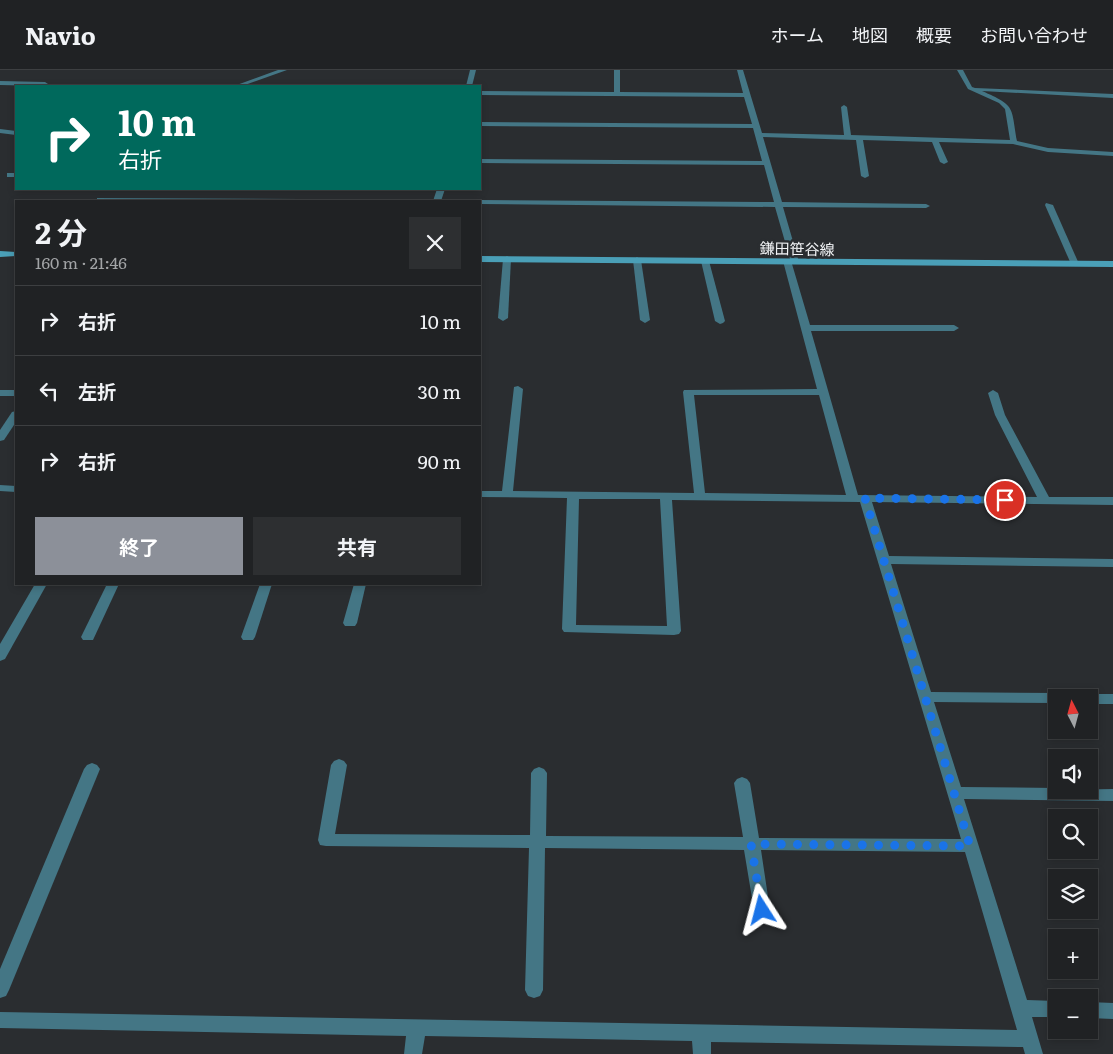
<!DOCTYPE html>
<html lang="ja">
<head>
<meta charset="utf-8">
<style>
  :root { --surface:#202224; --page:#2d2f31; --text:#f1f3f6; --muted:#a2a4a6; --line:#3d3f41; --accent:#8c9099 }
  body { margin:0; font-family:Literata,"Noto Sans JP",serif; background:var(--page); color:var(--text); height:100vh; display:flex; flex-direction:column; font-size:19px; white-space:nowrap }
  * { box-sizing:border-box; margin:0 }
  p { font-size:16px; color:var(--muted) }
  .icon { flex:none; width:28px; height:28px; fill:none; stroke:currentColor; stroke-width:2; stroke-linecap:round; stroke-linejoin:round }
  .map { position:relative; flex:1; overflow:hidden }
  .sheet { position:absolute; left:15px; top:130px; width:466px; height:385px; display:flex; flex-direction:column; background:var(--surface); border-radius:0px; box-shadow:0 2px 8px #0003,0 0 0 1px var(--line) }
  .sheet>* { flex:none }
  .banner { position:absolute; left:15px; top:15px; width:466px; height:105px; border-radius:0px; box-shadow:0 2px 8px #0003,0 0 0 1px var(--line); background:#00695c; color:#fff; overflow:hidden }
  .needle { width:32px; rotate:354deg }
  .controls { position:absolute; left:1048px; top:619px; display:grid; gap:10px }
  .controls a { display:grid; place-items:center; width:50px; height:50px; border-radius:0px; background:var(--surface); box-shadow:0 2px 8px #0003,0 0 0 1px var(--line); font-size:25px }
  .pin { position:absolute; display:grid; place-items:center; width:42px; height:42px; color:#fff; margin:-21px; border:2px solid #fff; border-radius:50%; box-shadow:0 1px 5px #0007 }
  .me { position:absolute; width:55px; margin:-28px; rotate:351deg; stroke-linejoin:round; filter:drop-shadow(0 0 4px #0008) }
  .turn { display:flex; align-items:center; gap:18px; height:105px; padding:0 20px; font-size:22px }
  .turn .icon { width:65px; height:65px; stroke-width:2.5 }
  .turn b { display:block; font-size:35px; line-height:42px }
  .round { display:grid; place-items:center; flex:none; width:52px; height:52px; border-radius:0px; background:var(--page) }
  .summary { display:flex; align-items:center; justify-content:space-between; height:85px; padding:0 20px }
  h1 { font-size:30px; font-weight:700; line-height:38px }
  .primary-button { display:flex; gap:10px; margin-top:auto; padding:10px 20px }
  .primary-button a { flex:1; height:58px; border-radius:0px; background:var(--accent); color:#fff; font-size:20px; font-weight:700; line-height:58px; text-align:center }
  .primary-button a+a { background:var(--page); color:var(--text) }
  ul { padding:0; list-style:none }
  li { display:flex; align-items:center; gap:15px; height:70px; padding:0 20px; border-top:1px solid var(--line) }
  li div { flex:1 }
  li b { display:block; font-size:19px }
  li em { font-style:normal }
  header { display:flex; align-items:center; gap:30px; box-sizing:border-box; height:70px; padding:0 25px; background:var(--surface); border-bottom:1px solid var(--line) }
  header strong { font-size:24px }
  nav { display:flex; gap:28px; margin-inline-start:auto; font-size:18px }
  .map>svg:first-child { display:block }
  .lines { fill:none; stroke-linecap:round; stroke-linejoin:round }
  .street { fill:#447685; fill-rule:evenodd }
  .secondary { fill:#4a9fb7; fill-rule:evenodd }
  .route { stroke:#1a73e8; stroke-width:9; stroke-dasharray:0 16.2 }
  .labels { text-anchor:middle; dominant-baseline:central; stroke-width:5; stroke-linejoin:round; paint-order:stroke }
  .far-street-label { font-size:15px; fill:#f1f3f5; stroke:#2a2d30 }
</style>
</head>
<body>
<header>
<strong>Navio</strong>
<nav><a>ホーム</a><a>地図</a><a>概要</a><a>お問い合わせ</a></nav>
</header>
<div class="map">
<svg width="1113" height="984" viewBox="0 0 1113 984">
  <rect width="100%" height="100%" fill="#2a2d30"/>
  <g class="lines">
    <g class="street">
      <path d="M278,0H287L242,16H234Z"/>
      <path d="M470,0H476L472,16H466Z"/>
      <path d="M614,0H620V22L743,23L737,0H743L762,63L844,65L841,37L844,35L847,37L851,65L1010,70L1005,39L999,33L968,19L957,0H963L972,17L975,18L1113,24V28L982,21C1016,36 1011,36 1017,71L1048,78L1113,82V86L1048,82L1013,74L939,72L948,92L944,94L940,92L932,72L863,70L869,106L865,108L861,106L856,70L763,67L782,132L926,134L930,136L926,138L783,137L799,192L792,194L810,255H954L959,258L954,261H811L858,425L1037,427L995,345L988,323L993,320L998,323L1005,345L1049,427H1113V435L872,432L889,486L1113,489V497L891,494L931,622L1056,623L1061,624L1063,628H1056V633L934,632L961,717L1056,718V720L1113,719V731L964,729L1027,930L1056,931V947H1032L1043,984H1025L1023,977L711,972V984H693L692,971L425,966L422,984H404L406,966L0,958V942L1017,960L965,782L761,780L770,840L768,845L762,847L756,845L754,840L744,780L545,778L543,920L540,926L534,928L528,926L525,920L529,778L326,776L320,775L318,770L331,695L334,691L339,689L344,691L347,695L335,764L530,765L531,703L534,699L539,697L544,699L547,703L546,766L743,767L734,713L737,709L742,707L747,709L750,713L759,768L961,769L860,432L672,430L681,561L679,564L674,565L564,562L562,559L567,428L480,427V421H502L514,317L518,316L523,319L513,421L694,423L683,322L684,320L817,319L783,191L790,189L775,137L480,134V131H477L480,130L774,132L764,95L480,93V89L762,91L753,58L480,56V52L752,54L744,27L480,25V21L614,22ZM694,325H819L846,425L705,423ZM579,429H660L667,556L576,555Z"/>
      <path d="M0,11L45,12L48,14L45,16L0,15Z"/>
      <path d="M0,59L16,61V65L0,63Z"/>
      <rect x="7" y="103" width="9" height="4"/>
      <path d="M437,119H445L441,131H433Z"/>
      <path d="M97,128L300,129L304,131H97Z"/>
      <path d="M1046,133L1053,135L1079,194L1078,196L1071,194L1045,135Z"/>
      <path d="M507,186L511,189L508,248L503,251L498,248L503,189Z"/>
      <path d="M637,187L641,190L650,250L645,253L640,250L633,190Z"/>
      <path d="M705,188L709,191L725,251L723,253L720,254L715,251L701,191Z"/>
      <rect x="0" y="320" width="16" height="6"/>
      <path d="M16,341V352L4,370L0,371V360L12,342Z"/>
      <path d="M0,415L16,416V422L0,421Z"/>
      <path d="M35,514H47L5,589L0,591V574Z"/>
      <path d="M107,514H119L93,570H83L81,567Z"/>
      <path d="M260,514H272L255,567L253,570H243L241,567Z"/>
      <path d="M354,514H366L357,553L355,556H345L343,553Z"/>
      <path d="M1089,624H1113V634H1089V628H1083Z"/>
      <path d="M92,693L97,695L100,699L9,920L6,926L0,928V899L84,699L87,695Z"/>
      <path d="M1089,932L1113,933V949L1089,948Z"/>
    </g>
    <g class="secondary">
      <path d="M0,181L16,182V186L0,187Z"/>
      <path d="M480,186L1113,191V197L480,192Z"/>
    </g>
  </g>
  <g class="lines">
    <path class="route" d="M762,840L751,774L970,776L865,428L1005,430"/>
  </g>
  <g class="labels">
    <g class="far-street-label">
      <text transform="translate(797 178) rotate(1)">鎌田笹谷線</text>
    </g>
  </g>
</svg>
<div class="controls">
<a><svg class="needle" viewBox="-14 -14 28 28"><path d="M0-13l5 13h-10z" fill="#e53935"/><path d="M0 13l5-13h-10z" fill="#a2a4a6"/></svg></a>
<a><svg class="icon" aria-label="sound" viewBox="0 0 24 24"><path d="M4 9h4l5-4v14l-5-4H4zM17 9q2 3 0 6"/></svg></a>
<a><svg class="icon" aria-label="search" viewBox="0 0 24 24"><circle cx="10" cy="10" r="6"/><path d="M15 15l6 6"/></svg></a>
<a><svg class="icon" aria-label="layers" viewBox="0 0 24 24"><path d="M12 4l9 5-9 5-9-5zM3 14l9 5 9-5"/></svg></a>
<a>+</a>
<a>−</a>
</div>
<div class="pin" style="left:1005px;top:430px;background:#d93025"><svg class="icon" aria-label="arrive" viewBox="0 0 24 24"><path d="M6 21V4h12l-3 4 3 4H6"/></svg></div>
<svg class="me" style="left:762px;top:840px" viewBox="-20 -20 40 40"><path d="M0-17L14 15 0 8-14 15z" fill="#1a73e8" stroke="#fff" stroke-width="4"/></svg>
<div class="banner">
<div class="turn"><svg class="icon" aria-label="right" viewBox="0 0 24 24"><path d="M7 20v-9h11M14 6l5 5-5 5"/></svg><div><b>10 m</b>右折</div></div>
</div>
<section class="sheet">
<div class="summary"><div><h1>2 分</h1><p>160 m · 21:46</p></div><a class="round"><svg class="icon" aria-label="close" viewBox="0 0 24 24"><path d="M6 6l12 12M18 6L6 18"/></svg></a></div>
<ul>
<li><svg class="icon" aria-label="right" viewBox="0 0 24 24"><path d="M7 20v-9h11M14 6l5 5-5 5"/></svg><div><b>右折</b></div><em>10 m</em></li>
<li><svg class="icon" aria-label="left" viewBox="0 0 24 24"><path d="M17 20v-9H6M10 6l-5 5 5 5"/></svg><div><b>左折</b></div><em>30 m</em></li>
<li><svg class="icon" aria-label="right" viewBox="0 0 24 24"><path d="M7 20v-9h11M14 6l5 5-5 5"/></svg><div><b>右折</b></div><em>90 m</em></li>
</ul>
<div class="primary-button"><a>終了</a><a>共有</a></div>
</section>
</div>
</body>
</html>
